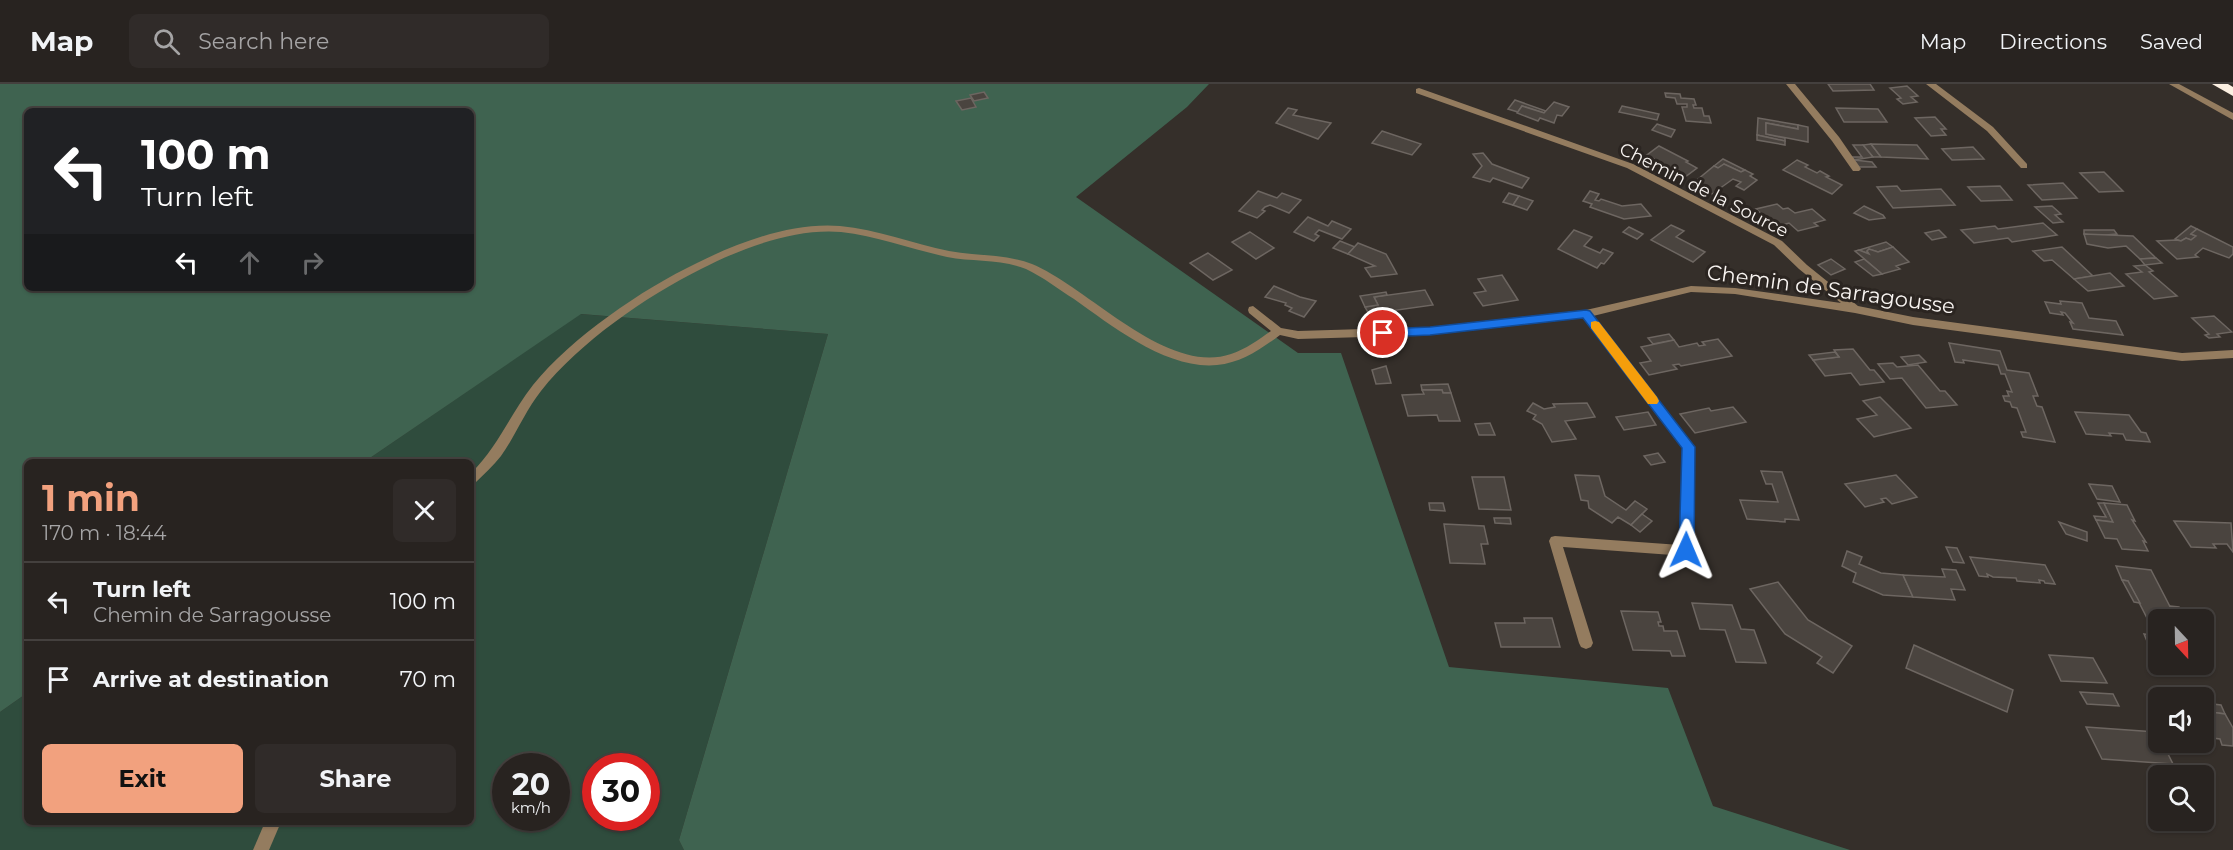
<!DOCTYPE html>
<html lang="en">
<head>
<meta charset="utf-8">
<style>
  :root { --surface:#282320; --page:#302b29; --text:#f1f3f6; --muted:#a5a4a5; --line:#44403e; --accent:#f2a17e }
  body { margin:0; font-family:Montserrat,sans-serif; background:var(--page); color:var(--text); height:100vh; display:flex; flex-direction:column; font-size:22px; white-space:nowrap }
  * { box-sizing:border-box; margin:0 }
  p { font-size:20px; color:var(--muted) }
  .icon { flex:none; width:33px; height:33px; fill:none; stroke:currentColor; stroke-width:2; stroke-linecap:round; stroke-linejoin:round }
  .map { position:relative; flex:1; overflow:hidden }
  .details { position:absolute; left:24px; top:375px; width:450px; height:366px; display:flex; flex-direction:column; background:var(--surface); border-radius:9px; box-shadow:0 2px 4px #0004,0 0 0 2px var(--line) }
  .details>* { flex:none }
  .banner { position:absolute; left:24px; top:24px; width:450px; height:183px; border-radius:9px; box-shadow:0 2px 4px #0004,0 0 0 2px var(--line); background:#202124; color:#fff; overflow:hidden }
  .needle { width:39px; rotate:158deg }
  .tools { position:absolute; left:2148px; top:525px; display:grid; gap:12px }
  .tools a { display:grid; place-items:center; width:66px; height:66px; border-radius:9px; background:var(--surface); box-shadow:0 2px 4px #0004,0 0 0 2px var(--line); font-size:30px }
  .speed { position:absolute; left:492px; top:669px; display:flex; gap:12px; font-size:30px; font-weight:700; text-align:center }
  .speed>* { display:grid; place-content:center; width:78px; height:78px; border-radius:50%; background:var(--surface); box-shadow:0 2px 4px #0004,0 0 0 2px var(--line); line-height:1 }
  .speed small { font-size:15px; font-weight:400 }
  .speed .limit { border:9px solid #d22; background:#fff; color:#111 }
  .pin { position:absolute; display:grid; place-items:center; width:51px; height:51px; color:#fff; margin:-26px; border:3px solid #fff; border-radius:50%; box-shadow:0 2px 6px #0007 }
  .me { position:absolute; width:66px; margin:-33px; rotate:1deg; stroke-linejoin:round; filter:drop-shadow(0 0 4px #0008) }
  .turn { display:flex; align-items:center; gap:21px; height:126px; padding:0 18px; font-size:27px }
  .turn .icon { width:78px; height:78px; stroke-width:2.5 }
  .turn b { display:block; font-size:42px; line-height:51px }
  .lanes { display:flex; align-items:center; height:57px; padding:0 18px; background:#0003; justify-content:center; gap:30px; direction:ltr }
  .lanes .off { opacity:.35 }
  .round { display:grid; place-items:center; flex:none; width:63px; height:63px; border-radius:9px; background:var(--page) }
  .summary { display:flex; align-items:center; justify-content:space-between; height:102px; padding:0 18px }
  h1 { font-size:36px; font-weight:700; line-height:45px; color:var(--accent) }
  .button { display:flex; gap:12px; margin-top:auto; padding:12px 18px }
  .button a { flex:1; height:69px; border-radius:9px; background:var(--accent); color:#111; font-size:24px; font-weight:700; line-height:69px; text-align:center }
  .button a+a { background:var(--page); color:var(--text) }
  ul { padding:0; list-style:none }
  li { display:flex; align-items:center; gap:18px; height:78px; padding:0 18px; border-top:2px solid var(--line) }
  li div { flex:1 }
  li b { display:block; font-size:22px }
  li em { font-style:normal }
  header { display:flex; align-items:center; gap:36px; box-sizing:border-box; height:84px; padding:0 30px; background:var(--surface); border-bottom:2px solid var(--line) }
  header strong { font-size:28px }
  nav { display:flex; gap:33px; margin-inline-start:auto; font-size:21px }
  .search { width:420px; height:54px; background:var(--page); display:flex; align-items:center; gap:15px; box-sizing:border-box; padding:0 21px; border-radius:9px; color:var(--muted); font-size:22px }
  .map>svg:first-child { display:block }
  .green { fill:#2f4c3d; fill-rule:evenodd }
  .forest { fill:#3f6350; fill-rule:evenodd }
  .building { fill:#4a443f; stroke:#6d6661; stroke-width:1.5 }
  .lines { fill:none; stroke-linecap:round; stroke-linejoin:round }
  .street { fill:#947c5f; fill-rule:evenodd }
  .highway { fill:#fbefe1; fill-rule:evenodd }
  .route { fill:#1a73e8; stroke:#114b97; stroke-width:1.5 }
  .slow { fill:#f59e0b }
  .labels { text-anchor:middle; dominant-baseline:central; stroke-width:6; stroke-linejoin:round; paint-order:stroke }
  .far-street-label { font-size:18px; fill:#f8f4f1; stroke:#2b2521 }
  .street-label { font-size:21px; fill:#f8f4f1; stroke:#2b2521 }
</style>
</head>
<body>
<header>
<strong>Map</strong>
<div class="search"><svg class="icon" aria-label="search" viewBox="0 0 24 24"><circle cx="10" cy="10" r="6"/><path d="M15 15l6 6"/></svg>Search here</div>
<nav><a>Map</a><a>Directions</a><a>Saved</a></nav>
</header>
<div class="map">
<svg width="2233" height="766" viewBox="0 0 2233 766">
  <rect width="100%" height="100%" fill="#352f2a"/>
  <path class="green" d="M580,230L828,250L679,756L684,766H0V628L27,609V738H471V378H364ZM506,682H556V734H506ZM596,682H646V734H596Z"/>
  <path class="forest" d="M0,0H1209L1187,23L1076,113L1298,269H1341L1449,583L1668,604L1713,722L1850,766H684L679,756L828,250L581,230L364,378H27V609L0,628ZM27,27H471V204H27Z"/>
  <g class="building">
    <path d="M1828,0H1870L1874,6L1833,7Z"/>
    <path d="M1907,2L1918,12L1911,13L1917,18L1903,20L1897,15L1901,14L1890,4Z"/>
    <path d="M984,8L988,14L974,17L970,11Z"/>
    <path d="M1665,9L1680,10L1681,14L1694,15L1696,21H1693L1694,24H1702L1704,32H1709L1711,39L1686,37L1682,23H1687V20H1677L1675,14L1666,13Z"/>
    <path d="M971,14L976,23L962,26L956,17Z"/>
    <path d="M1515,16L1546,27L1544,29L1522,22L1518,28L1508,25Z"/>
    <path d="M1554,18L1569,23L1562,32L1557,31L1554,39L1540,34L1538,37L1517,29L1522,22L1544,29Z"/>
    <path d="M1622,22L1659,30L1657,36L1619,28Z"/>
    <path d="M1288,24L1297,26L1293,31L1331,39L1318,55L1276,39Z"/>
    <path d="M1836,24L1878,25L1887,38H1844Z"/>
    <path d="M1935,33L1946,45H1941L1946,51L1931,52L1915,34Z"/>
    <path d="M1758,34L1798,41V45L1766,39V50L1785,54V57L1757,51Z"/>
    <path d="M1766,39L1798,45V41L1808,43V58L1766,50Z"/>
    <path d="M1657,40L1675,46L1671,53L1652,46Z"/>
    <path d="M1382,47L1421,60L1412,71L1372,59Z"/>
    <path d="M1757,51L1785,57V61L1757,56Z"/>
    <path d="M1871,60L1881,73H1873L1863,61Z"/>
    <path d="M1871,60L1917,61L1928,75L1881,73Z"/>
    <path d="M1853,61H1863L1873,73L1854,76L1852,73H1862Z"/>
    <path d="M1659,62L1688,77L1686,78L1697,84L1685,93L1647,71Z"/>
    <path d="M1973,63L1984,75L1952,76L1942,65Z"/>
    <path d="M1483,69L1492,80L1529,94L1522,104L1493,94L1490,98L1473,93L1482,82L1473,70Z"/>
    <path d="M1723,75L1745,86L1741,88L1724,80L1718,84L1714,82Z"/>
    <path d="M1797,76L1808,81L1805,83L1817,89L1820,87L1829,92L1826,93L1842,101L1832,110L1783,86Z"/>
    <path d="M1854,76L1872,78L1876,83H1859Z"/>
    <path d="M1724,80L1741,88L1745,86L1753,90L1750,92L1757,96L1744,106L1736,102L1741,98L1733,95L1712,110L1692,100L1714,82L1718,84Z"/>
    <path d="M2104,88L2123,107L2099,108L2080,89Z"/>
    <path d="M2063,99L2077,114L2042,116L2028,101Z"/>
    <path d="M1897,102L1901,107L1941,105L1955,121L1893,124L1877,103Z"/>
    <path d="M2000,102L2012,116L1981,117L1968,103Z"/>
    <path d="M1258,107L1277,114L1282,109L1301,116L1289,129L1270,121L1265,123L1262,126L1265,127L1257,134L1239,127Z"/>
    <path d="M1590,107L1599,110L1595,116L1599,117L1601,115L1622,122L1641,120L1651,132L1624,135L1590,123L1592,120L1583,117Z"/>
    <path d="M1509,109L1519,112L1513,121L1503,118Z"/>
    <path d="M1519,112L1533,117L1527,126L1513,121Z"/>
    <path d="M1777,120L1783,125L1788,124L1795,129L1812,125L1825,136L1814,139L1818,142L1798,147L1789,139L1776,143L1756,125Z"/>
    <path d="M1864,122L1883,131L1885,134L1869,136L1854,129Z"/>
    <path d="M2052,122L2061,130L2055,131L2063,138L2053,139L2035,123Z"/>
    <path d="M1308,133L1328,142L1332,137L1351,145L1342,155L1319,146L1315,150L1319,152L1314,157L1294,148Z"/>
    <path d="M2043,139L2057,151L2012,158L2008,154L1974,159L1961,146L1995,142L1998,145Z"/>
    <path d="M1671,141L1684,147L1676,153L1705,168L1693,178L1651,156Z"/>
    <path d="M2191,142L2197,145L2191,150L2196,152L2191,156L2186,154L2181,157L2175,155Z"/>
    <path d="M1629,143L1643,150L1637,155L1623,148Z"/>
    <path d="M2197,145L2233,163V170L2229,174L2203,164L2195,171L2198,173L2177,175L2157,157L2177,156L2181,157L2186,154L2191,156L2196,152L2191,150Z"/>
    <path d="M1574,146L1592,153L1584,162L1600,169L1603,165L1613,169L1604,180L1601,179L1597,184L1558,165Z"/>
    <path d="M1939,146L1946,153L1932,156L1925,149Z"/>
    <path d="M2084,146H2114L2117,150L2095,152L2084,150Z"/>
    <path d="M1250,148L1274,164L1256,175L1232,158Z"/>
    <path d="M2084,150L2133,152L2156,174L2140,175L2126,162L2108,164L2087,160Z"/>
    <path d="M1340,157L1355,163L1348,170L1333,164Z"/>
    <path d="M1886,158L1893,163L1878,168L1869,165L1867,167L1869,170L1859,166Z"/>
    <path d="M1358,159L1386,170L1397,190L1371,193L1365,184L1375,182L1348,170Z"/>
    <path d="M1893,163L1909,178L1896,182L1900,185L1882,190L1855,167L1859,166L1869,170L1867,167L1869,165L1878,168Z"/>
    <path d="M2062,163L2093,192L2074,195L2052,176L2044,177L2033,167Z"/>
    <path d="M1208,169L1232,186L1213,196L1190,179Z"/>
    <path d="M2156,174L2162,179L2145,181L2140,175Z"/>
    <path d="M1831,175L1845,185L1831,191L1818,181Z"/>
    <path d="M1864,175L1882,190L1873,192L1855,178Z"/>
    <path d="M2145,181L2153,187L2149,188L2177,212L2154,215L2126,190L2142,188L2134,182Z"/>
    <path d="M2110,189L2124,202L2088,207L2074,195Z"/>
    <path d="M1502,191L1518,216L1483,222L1474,209L1486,207L1478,195Z"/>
    <path d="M1274,202L1300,213L1316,217L1304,233L1289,227L1292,224L1285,221L1286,219L1265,213Z"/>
    <path d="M1425,206L1433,221L1369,230L1365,223L1378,221L1374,213Z"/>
    <path d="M1386,208L1387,211L1374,213L1378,221L1365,223L1360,212Z"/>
    <path d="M2060,217L2082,219L2089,234L2116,237L2123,251L2073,245L2070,238L2073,239L2065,229L2061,228L2063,231L2050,229L2045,218L2061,220Z"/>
    <path d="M2214,232L2232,248L2217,250L2220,253L2209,254L2205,251L2209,250L2192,234Z"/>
    <path d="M1669,250L1674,256L1653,260L1648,254Z"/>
    <path d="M1718,255L1732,272L1681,282L1679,280L1673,281L1677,285L1649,291L1640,279L1651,277L1641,263L1674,256L1679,263L1697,259L1699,262L1705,261L1702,258Z"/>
    <path d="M1949,259L2000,267L2007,286L2029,289L2038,312H2033L2037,322L2042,323L2055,358L2023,353L2021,348H2026L2017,324L2012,323L2010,318L2005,317L2003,312H2009L2007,307L2012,308L2005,290H2001L1998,281L1963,276L1964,279L1955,278Z"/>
    <path d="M1853,265L1870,286H1874L1884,298L1860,301L1851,289L1825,292L1813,276L1839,273L1834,266Z"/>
    <path d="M1835,268L1839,273L1813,276L1809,271Z"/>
    <path d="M1919,271L1926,278L1908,281L1901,273Z"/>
    <path d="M1893,279L1897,283L1918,281L1940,307H1945L1957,321L1926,324L1902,294L1890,295L1878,280Z"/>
    <path d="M1386,282L1391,299L1376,300L1372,286Z"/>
    <path d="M1448,300L1451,309H1443L1442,306H1422L1421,301Z"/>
    <path d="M1422,306H1442L1443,309H1451L1460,337H1439L1437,331L1408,332L1402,311L1424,310Z"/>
    <path d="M1880,313L1911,344L1874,353L1857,335L1877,331L1863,317Z"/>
    <path d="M1533,319L1544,325L1555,323L1553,320L1587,319L1595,333L1565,337L1576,355L1552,358L1542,340L1533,335L1536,331L1527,327Z"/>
    <path d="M1733,323L1746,338L1695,349L1680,330L1709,324L1711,327Z"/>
    <path d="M1648,328L1656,341L1624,346L1616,333Z"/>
    <path d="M2075,328L2129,331L2141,348L2146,349L2150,358L2126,356L2123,350L2109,349L2111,352L2086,350Z"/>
    <path d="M1490,339L1495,351H1479L1475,340Z"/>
    <path d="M1658,369L1665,378L1651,381L1644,372Z"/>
    <path d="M1761,387L1782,388L1799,436L1785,435V438L1747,435L1740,416L1778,418L1772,400H1766Z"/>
    <path d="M1575,391L1599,392L1605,412L1626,426L1635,417L1647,425L1631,441L1618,433L1612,439L1589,424L1588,417L1581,416Z"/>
    <path d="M1896,391L1917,413L1892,420L1886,414L1881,415L1884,418L1865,423L1845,400Z"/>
    <path d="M1472,393H1504L1511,426L1479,425Z"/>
    <path d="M2089,400L2112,402L2120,418L2097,415Z"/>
    <path d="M1429,419H1443L1445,427L1430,426Z"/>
    <path d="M2098,419H2104L2113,438L2096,436L2094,432L2106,433Z"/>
    <path d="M2104,419L2127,421L2135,437L2132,436L2146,458L2143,457L2148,467L2122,465L2117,455L2105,454L2096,436L2113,438Z"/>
    <path d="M1642,430L1652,437L1640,448L1631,441Z"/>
    <path d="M1494,434H1510L1511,440L1495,439Z"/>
    <path d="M2174,437L2231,439L2233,468L2227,460H2213L2216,464L2191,463Z"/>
    <path d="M2059,438L2087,448V457L2066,450Z"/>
    <path d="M1444,440L1484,442L1488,460H1481L1485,480L1450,479Z"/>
    <path d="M1946,463L1957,464L1964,479L1953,478Z"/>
    <path d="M1847,467L1862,473L1859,480L1881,489L1903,491L1913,513L1883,511L1853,498L1856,489L1842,482Z"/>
    <path d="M1970,473L2045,481L2055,500L2045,499L2044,497L2039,496L2040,499L2017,497L2016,494L1993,493L1987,490L1988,493L1979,492Z"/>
    <path d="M2116,482L2151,486L2177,536L2149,538L2128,497L2122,496Z"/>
    <path d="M1942,485L1956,486L1965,506L1951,505L1955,516L1913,513L1903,491L1945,493Z"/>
    <path d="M2122,496L2128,497L2140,519L2134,518Z"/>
    <path d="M1778,498L1808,536L1852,562L1833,589L1817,579L1822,573L1785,550L1750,505Z"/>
    <path d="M1692,519L1732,521L1741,545L1754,546L1766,579L1736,578L1725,546L1700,545Z"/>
    <path d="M2170,522L2179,523L2186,536H2177Z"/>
    <path d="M1621,527L1658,528L1661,538H1658L1659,542H1663L1664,547H1677L1685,572H1672L1670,567L1633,566Z"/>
    <path d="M1524,534H1552L1560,563H1501L1495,539H1525Z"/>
    <path d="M2144,550L2158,552V570L2152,569Z"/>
    <path d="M1914,561L2013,606L2007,628L1906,584Z"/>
    <path d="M2049,571L2093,574L2107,599L2061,597Z"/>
    <path d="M2080,608L2113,610L2119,622L2087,620Z"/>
    <path d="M2204,619L2221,621L2225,630L2204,627Z"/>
    <path d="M2204,627L2225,630L2233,644V662L2222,661L2220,655L2204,653Z"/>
    <path d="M2086,643L2156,648L2158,658H2162L2173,680L2102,675Z"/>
  </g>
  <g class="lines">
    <g class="street">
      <path d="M1786,0H1795L1839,53L1861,85L1859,87H1853L1832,57Z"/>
      <path d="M1926,0H1936L1993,43L2027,80V84H2021L1987,47Z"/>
      <path d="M2169,0H2179L2233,29V36Z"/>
      <path d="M1419,4L1633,80L1782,157L1807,181L1858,222L1913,233L2182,269L2233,266V274L2182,277L1913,241L1855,229L1735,210L1691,208L1593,232L1694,363L1692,467L1690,471L1686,472L1563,463L1593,559L1591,563L1586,565L1581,563L1579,559L1549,457L1551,453L1555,452L1680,461L1682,364L1583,234L1430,251L1298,255L1280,251C1261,265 1241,279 1217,281C1167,286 1112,242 1074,215C1058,205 1043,193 1026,185C1001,175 973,178 947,173C911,165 877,152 841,148C795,144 742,164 701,185C645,213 580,258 541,307C525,327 516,351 501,372C493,382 484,390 475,399L471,401V389C498,363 510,330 533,301C571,254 642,205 697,179C739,158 792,138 840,142C877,145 913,160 949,167C977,172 1006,170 1032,180C1088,203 1166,292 1231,270C1246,265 1258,256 1271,247L1249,229L1248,226L1249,223L1253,222L1281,244L1298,247L1430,243L1586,226L1691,202L1735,204L1841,219L1799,185L1774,161L1627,84L1416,9V5Z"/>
      <path d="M265,738H281L269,766H253Z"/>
    </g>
    <path class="highway" d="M2212,0H2228L2233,3V12Z"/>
  </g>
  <path class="route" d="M1586,226L1590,227L1695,363L1694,466L1691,471H1681L1679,466L1682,364L1583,234L1430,251L1383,253L1377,249L1383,245L1430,243Z"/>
  <path class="slow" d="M1595,237L1599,238L1657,313L1659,317L1657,320H1648L1591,244V238Z"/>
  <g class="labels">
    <g class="far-street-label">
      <text transform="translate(1704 106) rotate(27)">Chemin de la Source</text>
    </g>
    <g class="street-label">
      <text transform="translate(1831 205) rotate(8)">Chemin de Sarragousse</text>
    </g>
  </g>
</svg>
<div class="tools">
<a><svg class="needle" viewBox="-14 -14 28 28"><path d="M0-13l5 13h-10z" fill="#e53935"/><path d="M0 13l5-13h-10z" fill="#a5a4a5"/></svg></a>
<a><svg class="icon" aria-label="sound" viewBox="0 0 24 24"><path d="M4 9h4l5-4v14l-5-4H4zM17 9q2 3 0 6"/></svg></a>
<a><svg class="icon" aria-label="search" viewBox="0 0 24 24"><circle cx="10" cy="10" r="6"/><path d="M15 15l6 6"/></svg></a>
</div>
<div class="speed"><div>20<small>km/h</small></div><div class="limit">30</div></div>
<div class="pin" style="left:1383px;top:249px;background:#d93025"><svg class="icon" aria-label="arrive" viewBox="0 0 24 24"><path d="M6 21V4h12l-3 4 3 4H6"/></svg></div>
<svg class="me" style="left:1686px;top:466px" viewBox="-20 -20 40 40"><path d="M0-17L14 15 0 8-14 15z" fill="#1a73e8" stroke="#fff" stroke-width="4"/></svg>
<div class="banner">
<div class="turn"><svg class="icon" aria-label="left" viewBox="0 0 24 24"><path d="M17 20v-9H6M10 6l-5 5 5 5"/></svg><div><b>100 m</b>Turn left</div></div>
<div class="lanes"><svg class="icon" aria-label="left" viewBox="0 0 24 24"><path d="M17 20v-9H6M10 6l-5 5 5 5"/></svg><svg class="icon off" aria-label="ahead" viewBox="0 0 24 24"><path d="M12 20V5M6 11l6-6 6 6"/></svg><svg class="icon off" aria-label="right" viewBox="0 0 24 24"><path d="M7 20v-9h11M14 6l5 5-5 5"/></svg></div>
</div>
<section class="details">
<div class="summary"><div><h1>1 min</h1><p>170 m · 18:44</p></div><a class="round"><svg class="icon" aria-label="close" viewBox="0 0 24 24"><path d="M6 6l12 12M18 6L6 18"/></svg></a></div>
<ul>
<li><svg class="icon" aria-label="left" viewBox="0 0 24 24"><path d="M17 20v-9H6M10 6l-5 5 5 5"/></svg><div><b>Turn left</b><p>Chemin de Sarragousse</p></div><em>100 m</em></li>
<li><svg class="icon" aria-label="arrive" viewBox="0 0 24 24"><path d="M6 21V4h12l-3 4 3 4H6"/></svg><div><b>Arrive at destination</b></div><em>70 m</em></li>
</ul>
<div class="button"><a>Exit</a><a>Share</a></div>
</section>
</div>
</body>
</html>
